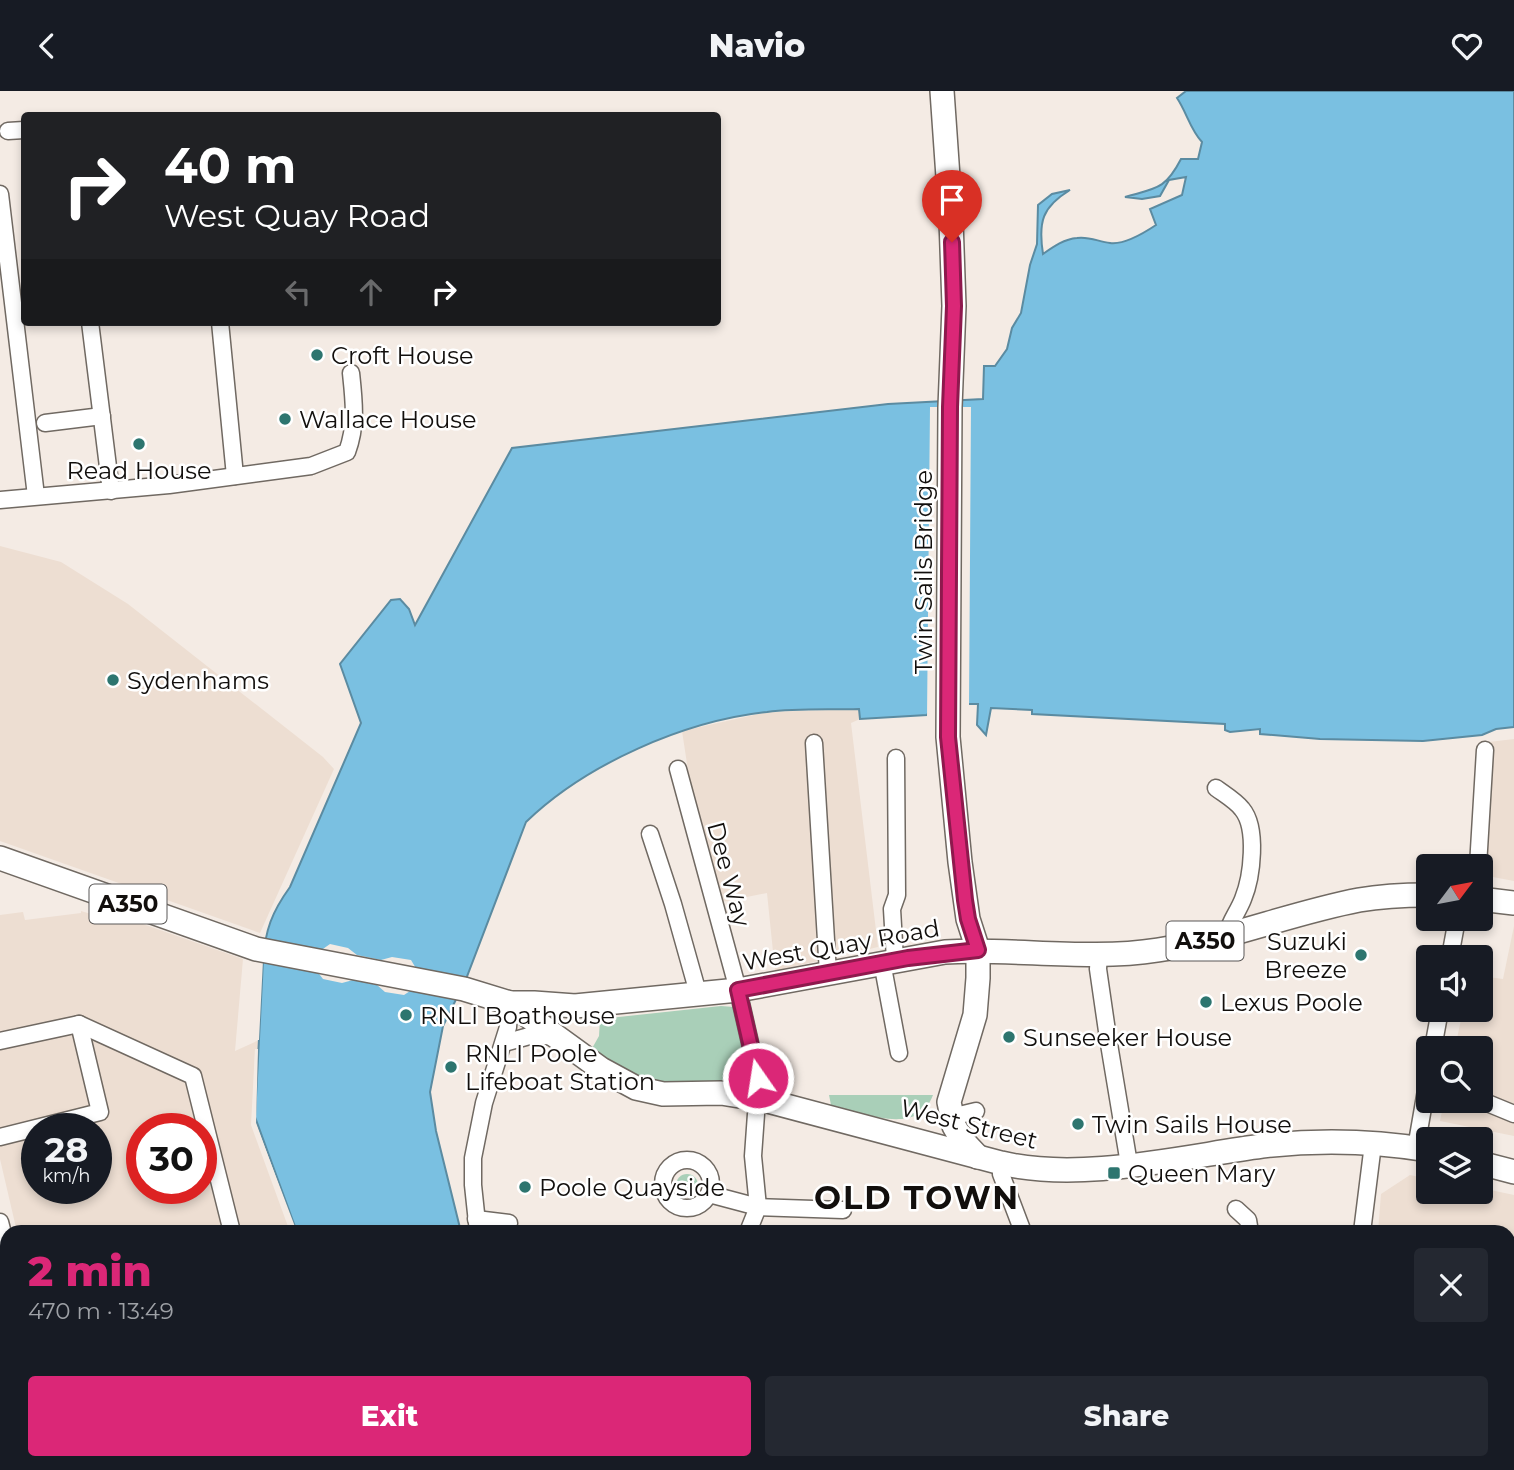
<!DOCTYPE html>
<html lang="en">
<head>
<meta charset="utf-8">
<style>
  :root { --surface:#171b24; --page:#242831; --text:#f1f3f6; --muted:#9ea1a6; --accent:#db2777 }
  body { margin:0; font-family:Montserrat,sans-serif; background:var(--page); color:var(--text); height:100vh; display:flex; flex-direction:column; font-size:26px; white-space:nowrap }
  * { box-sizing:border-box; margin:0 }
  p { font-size:23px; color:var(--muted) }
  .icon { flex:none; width:38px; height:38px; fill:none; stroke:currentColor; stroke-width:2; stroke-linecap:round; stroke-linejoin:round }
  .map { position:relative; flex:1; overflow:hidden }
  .drawer { position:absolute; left:0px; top:1134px; width:1516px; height:245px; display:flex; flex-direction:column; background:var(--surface); border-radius:21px 21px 0 0; box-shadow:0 4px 10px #0003 }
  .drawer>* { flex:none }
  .top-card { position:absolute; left:21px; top:21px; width:700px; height:214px; border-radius:7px; box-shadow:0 4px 10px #0003; background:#202124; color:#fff; overflow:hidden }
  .needle { width:46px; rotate:58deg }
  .tools { position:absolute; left:1416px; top:763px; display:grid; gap:14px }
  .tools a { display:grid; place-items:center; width:77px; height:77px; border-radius:7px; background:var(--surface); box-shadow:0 4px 10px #0003; font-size:35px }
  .speed { position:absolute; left:21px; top:1022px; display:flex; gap:14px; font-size:35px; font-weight:700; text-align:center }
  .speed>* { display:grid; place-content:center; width:91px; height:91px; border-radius:50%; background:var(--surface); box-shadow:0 4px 10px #0003; line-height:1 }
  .speed small { font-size:18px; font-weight:400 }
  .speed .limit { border:10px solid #d22; background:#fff; color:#111 }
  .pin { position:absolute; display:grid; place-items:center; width:60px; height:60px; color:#fff; margin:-72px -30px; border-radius:50% 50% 50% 0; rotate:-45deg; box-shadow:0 0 7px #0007 }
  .pin .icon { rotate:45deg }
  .me { position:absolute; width:77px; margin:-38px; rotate:347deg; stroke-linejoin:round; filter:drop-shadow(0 0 5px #0008) }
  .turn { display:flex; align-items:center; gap:24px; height:147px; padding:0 28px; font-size:32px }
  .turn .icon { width:91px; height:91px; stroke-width:2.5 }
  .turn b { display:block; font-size:49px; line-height:60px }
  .lanes { display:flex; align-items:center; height:66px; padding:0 28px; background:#0003; justify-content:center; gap:35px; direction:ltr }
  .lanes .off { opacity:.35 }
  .round { display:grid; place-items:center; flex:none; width:74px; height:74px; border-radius:7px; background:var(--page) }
  .head { display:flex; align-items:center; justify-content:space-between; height:119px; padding:0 28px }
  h1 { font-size:42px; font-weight:800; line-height:52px; color:var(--accent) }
  .primary-button { display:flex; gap:14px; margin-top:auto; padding:14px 28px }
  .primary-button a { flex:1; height:80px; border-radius:7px; background:var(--accent); color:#fff; font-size:28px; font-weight:800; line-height:80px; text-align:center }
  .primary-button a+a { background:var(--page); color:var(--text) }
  header { display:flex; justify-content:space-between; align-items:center; height:91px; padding:0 28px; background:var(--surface); font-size:32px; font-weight:800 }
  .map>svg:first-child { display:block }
  .built { fill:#edded2; fill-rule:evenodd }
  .green { fill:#a9cfb8 }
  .water { fill:#7ac0e1; stroke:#5b8ba1; stroke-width:2 }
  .pier { fill:#f4ebe4 }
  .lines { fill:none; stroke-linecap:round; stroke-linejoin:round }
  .minor-casing { stroke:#706962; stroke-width:19 }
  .highway-casing { stroke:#706962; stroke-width:26 }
  .minor { stroke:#fff; stroke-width:16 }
  .highway { stroke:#fff; stroke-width:23 }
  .rail { stroke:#393532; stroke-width:4.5; stroke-dasharray:10 5; stroke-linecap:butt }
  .route-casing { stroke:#8e194d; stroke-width:18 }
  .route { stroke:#db2777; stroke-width:12 }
  .poi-dot { fill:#2d756f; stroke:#fff; stroke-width:2.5 }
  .labels { text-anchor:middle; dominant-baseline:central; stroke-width:5; stroke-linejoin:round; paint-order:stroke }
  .shield { fill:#fff; stroke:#595756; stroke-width:2 }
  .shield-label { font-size:23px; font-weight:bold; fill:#120f0d }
  .poi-label { font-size:24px; fill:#120f0d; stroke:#fff; text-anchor:start }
  .street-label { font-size:24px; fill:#120f0d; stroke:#fff }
  .district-label { font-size:32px; font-weight:bold; letter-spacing:2px; fill:#120f0d; stroke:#fff }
</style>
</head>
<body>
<header><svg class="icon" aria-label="back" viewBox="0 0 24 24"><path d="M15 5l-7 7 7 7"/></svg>Navio<svg class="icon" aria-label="heart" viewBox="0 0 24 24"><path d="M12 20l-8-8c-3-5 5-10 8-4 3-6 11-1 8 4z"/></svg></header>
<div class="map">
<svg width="1514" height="1379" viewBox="0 0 1514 1379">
  <rect width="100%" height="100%" fill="#f4ebe4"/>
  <g class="built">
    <path d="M0,455L61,471L128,513L323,666L334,678L260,842L0,750Z"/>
    <path d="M859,618L860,628L851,632L878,856L775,880L767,802L717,812L692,705L682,640L767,621Z"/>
    <path d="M1514,648V790L1482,784L1489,651Z"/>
    <path d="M94,816L243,868L235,960L259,949L258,958H255L251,1034L290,1141H17L0,1068V824L23,821L25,829L81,822V820L91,823ZM37,1038H96V1097H37ZM142,1038H201V1097H142Z"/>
    <path d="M1514,835V1045L1440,1030L1444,1010H1480V957H1455L1463,919H1480L1481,885L1503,888Z"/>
    <path d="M1410,1084L1428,1088V1101H1480L1481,1097L1514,1104V1193L1509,1194L1508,1141H1378L1381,1103Z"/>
    <path d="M98,1372H296L274,1379H101Z"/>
    <path d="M763,1372H840L838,1379H760Z"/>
    <path d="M1073,1372H1163V1379H1072Z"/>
  </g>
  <g class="green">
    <path d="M721,915L734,916L749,987L747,995L678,996L645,991L590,961L599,945L600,928Z"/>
    <path d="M829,1004H933C917,1047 863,1021 831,1014Z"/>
    <circle cx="687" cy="1094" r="11"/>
  </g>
  <g class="water">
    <path d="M1186,0H1514V636L1496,638L1482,644L1423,650L1320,648L1260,643V638L1230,641L1225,639V633L1032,623V619L991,617L986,644L977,634L978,613H933L927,624L860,628L859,618C828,619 797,617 767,621C684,630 586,673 526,731L466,888L443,935L430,1001L436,1040L461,1141H297L255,1026L263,870C265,839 272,821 290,796L361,632L340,573L391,509L400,508L409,518L415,534L512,357L888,313L983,308L984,275H995L1007,258L1012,237L1021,222L1030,174L1037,153L1038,114L1052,103L1070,99C1042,116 1038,131 1043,163C1053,156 1064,148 1077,147C1089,145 1099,151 1110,152C1125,154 1144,142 1156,134L1150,118L1182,104L1186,86L1169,89L1160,105L1142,108L1125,106C1156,97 1165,99 1181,68H1198L1202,51C1190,38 1187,22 1177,7Z"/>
    <path d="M389,1372H534L538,1379H391Z"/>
  </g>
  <g class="pier">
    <path d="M930,316H971L969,617L934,616L927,627Z"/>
    <path d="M330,853L348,857L357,864L381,869L392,866L411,869L417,879L413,898L404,904L385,901L377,894L353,889L342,892L323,888L316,879L263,869L259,949H255L261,869L320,860Z"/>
    <path d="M255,958H258L256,1033L297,1141H293L253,1033Z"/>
  </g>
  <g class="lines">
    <g class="minor-casing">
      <g id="minor">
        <path d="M8,40L24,39"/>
        <path d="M0,103L36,405"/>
        <path d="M90,231L111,400"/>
        <path d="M220,231L235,385"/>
        <path d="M45,332L102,325"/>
        <path d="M0,409L169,394L311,375L347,361C357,334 354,310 351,282"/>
        <path d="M814,652L828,882"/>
        <path d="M678,678L738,899L758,987"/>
        <path d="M1216,697C1224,703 1236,710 1242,718C1258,737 1252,786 1243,808C1238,821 1230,830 1227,843"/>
        <path d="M650,743L673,813L698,902"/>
        <path d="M1478,775L1485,659"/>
        <path d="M1099,863L1098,878L1108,947L1129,1073"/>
        <path d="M1450,866L1457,828"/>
        <path d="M895,869L892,818L897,804L896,667"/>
        <path d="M882,871L899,962"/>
        <path d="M79,933L193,985L232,1141"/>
        <path d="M0,950L79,933L100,1021L0,1046"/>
        <path d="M504,952L533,944L557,946"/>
        <path d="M1433,957L1440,919"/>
        <path d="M1480,1009L1514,1023"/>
        <path d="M951,1026L976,1020"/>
        <path d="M1416,1057L1428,988"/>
        <circle cx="687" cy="1093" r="24"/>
        <path d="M1001,1072V1083L1023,1141"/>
        <path d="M709,1103L758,1116L843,1119"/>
        <path d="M1236,1118L1248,1129L1250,1141"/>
        <path d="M476,1128L509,1132"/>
        <path d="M0,1131L7,1158"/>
        <path d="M478,1141L473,1094V1067L484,1012L508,936L510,912"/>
        <path d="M748,1141L758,1116L753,1065L756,1023"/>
        <path d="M1362,1141L1373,1053"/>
        <path d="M1508,1274L1514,1272"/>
        <path d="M0,1356L7,1366"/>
        <path d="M11,1372L16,1379"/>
        <path d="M80,1372L84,1379"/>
        <path d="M556,1372L560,1379"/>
        <path d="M655,1372L664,1379"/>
        <path d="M1267,1372L1281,1379"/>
        <path d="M1495,1372L1512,1379"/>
        <path d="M306,1379L330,1372"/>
        <path d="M596,1379L603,1372"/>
        <path d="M1064,1379L1066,1372"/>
        <path d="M1318,1379L1321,1372"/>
        <path d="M1432,1379L1435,1372"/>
      </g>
    </g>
    <g class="highway-casing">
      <g id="highway">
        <path d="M942,0L951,129L954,215L950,316L948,646L960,771L968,828L978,859V887L975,924L949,1011L954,1035L962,1049L978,1066"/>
        <path d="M0,767L256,858L464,898L510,912L601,978L636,997L663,1003L721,1002L764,1009L1001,1072C1080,1091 1181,1066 1262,1055C1316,1049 1374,1050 1428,1059"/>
        <path d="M1480,808L1514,812"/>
        <path d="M510,912H534L575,915L738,899L945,861C1015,857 1088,870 1158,859C1226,849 1291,822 1359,809C1382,805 1405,804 1428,804"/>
        <path d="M1480,1072L1514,1081"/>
      </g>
    </g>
    <use href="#minor" class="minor"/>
    <use href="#highway" class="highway"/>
    <g class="rail">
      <path d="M0,1324L7,1334"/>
      <path d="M35,1372L40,1379"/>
    </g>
  </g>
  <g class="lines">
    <g class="route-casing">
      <path id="route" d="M758,987L738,899L908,867L978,859L968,828L965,809L948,646L950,316L954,215L952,151"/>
    </g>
    <use href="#route" class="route"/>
  </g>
  <g class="poi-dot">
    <circle cx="317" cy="264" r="7"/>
    <circle cx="285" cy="328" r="7"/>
    <circle cx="139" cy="353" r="7"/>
    <circle cx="113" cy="589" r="7"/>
    <circle cx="1361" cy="864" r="7"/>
    <circle cx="1206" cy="911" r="7"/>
    <circle cx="406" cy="924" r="7"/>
    <circle cx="1009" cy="946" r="7"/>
    <circle cx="451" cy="976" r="7"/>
    <circle cx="1078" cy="1033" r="7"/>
    <rect x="1107" y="1075" width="14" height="14" rx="3.5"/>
    <circle cx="525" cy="1096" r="7"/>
  </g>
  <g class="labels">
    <g class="shield">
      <rect x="89.5" y="793.5" width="77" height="39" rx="5"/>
      <rect x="1166.5" y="830.5" width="77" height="39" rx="5"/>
    </g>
    <g class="shield-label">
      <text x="128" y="813">A350</text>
      <text x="1205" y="850">A350</text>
    </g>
    <g class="poi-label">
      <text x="331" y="264">Croft House</text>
      <text x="299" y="328">Wallace House</text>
      <text x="139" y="379" text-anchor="middle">Read House</text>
      <text x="127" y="589">Sydenhams</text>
      <text x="1347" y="850" text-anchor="end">Suzuki<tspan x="1347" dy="28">Breeze</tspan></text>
      <text x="1220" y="911">Lexus Poole</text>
      <text x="420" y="924">RNLI Boathouse</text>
      <text x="1023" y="946">Sunseeker House</text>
      <text x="465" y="962">RNLI Poole<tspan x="465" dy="28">Lifeboat Station</tspan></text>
      <text x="1092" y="1033">Twin Sails House</text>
      <text x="1128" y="1082">Queen Mary</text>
      <text x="539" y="1096">Poole Quayside</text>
    </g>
    <g class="street-label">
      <text transform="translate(923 481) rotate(-90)">Twin Sails Bridge</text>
      <text transform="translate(729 783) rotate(75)">Dee Way</text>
      <text transform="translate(841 854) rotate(-10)">West Quay Road</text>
      <text transform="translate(969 1033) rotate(14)">West Street</text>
    </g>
    <g class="district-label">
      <text x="917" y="1106">OLD TOWN</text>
    </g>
  </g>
</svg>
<div class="tools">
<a><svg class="needle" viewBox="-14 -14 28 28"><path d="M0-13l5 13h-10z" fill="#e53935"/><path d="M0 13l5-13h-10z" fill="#9ea1a6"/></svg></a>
<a><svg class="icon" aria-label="sound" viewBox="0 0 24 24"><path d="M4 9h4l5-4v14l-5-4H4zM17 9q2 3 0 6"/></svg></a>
<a><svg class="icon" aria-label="search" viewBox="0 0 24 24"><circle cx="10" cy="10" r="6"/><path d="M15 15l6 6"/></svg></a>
<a><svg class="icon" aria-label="layers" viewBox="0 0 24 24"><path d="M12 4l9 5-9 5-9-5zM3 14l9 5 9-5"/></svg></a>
</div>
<div class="speed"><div>28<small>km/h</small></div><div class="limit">30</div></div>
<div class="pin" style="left:952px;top:151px;background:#d93025"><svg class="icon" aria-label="arrive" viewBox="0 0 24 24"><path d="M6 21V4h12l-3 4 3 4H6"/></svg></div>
<svg class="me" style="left:758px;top:987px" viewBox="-20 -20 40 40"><circle r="17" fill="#db2777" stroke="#fff" stroke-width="3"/><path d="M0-11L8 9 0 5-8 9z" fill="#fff"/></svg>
<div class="top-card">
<div class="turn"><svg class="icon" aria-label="right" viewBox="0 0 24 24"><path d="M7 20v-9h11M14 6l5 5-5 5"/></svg><div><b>40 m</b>West Quay Road</div></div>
<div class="lanes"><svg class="icon off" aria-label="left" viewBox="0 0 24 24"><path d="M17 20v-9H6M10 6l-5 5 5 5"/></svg><svg class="icon off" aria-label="ahead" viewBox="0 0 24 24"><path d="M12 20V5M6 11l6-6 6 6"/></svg><svg class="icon" aria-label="right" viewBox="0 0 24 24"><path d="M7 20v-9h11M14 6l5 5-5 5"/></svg></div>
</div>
<section class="drawer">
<div class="head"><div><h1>2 min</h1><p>470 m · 13:49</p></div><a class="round"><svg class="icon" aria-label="close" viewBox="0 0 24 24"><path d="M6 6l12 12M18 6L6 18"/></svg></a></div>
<div class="primary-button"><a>Exit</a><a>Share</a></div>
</section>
</div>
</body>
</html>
